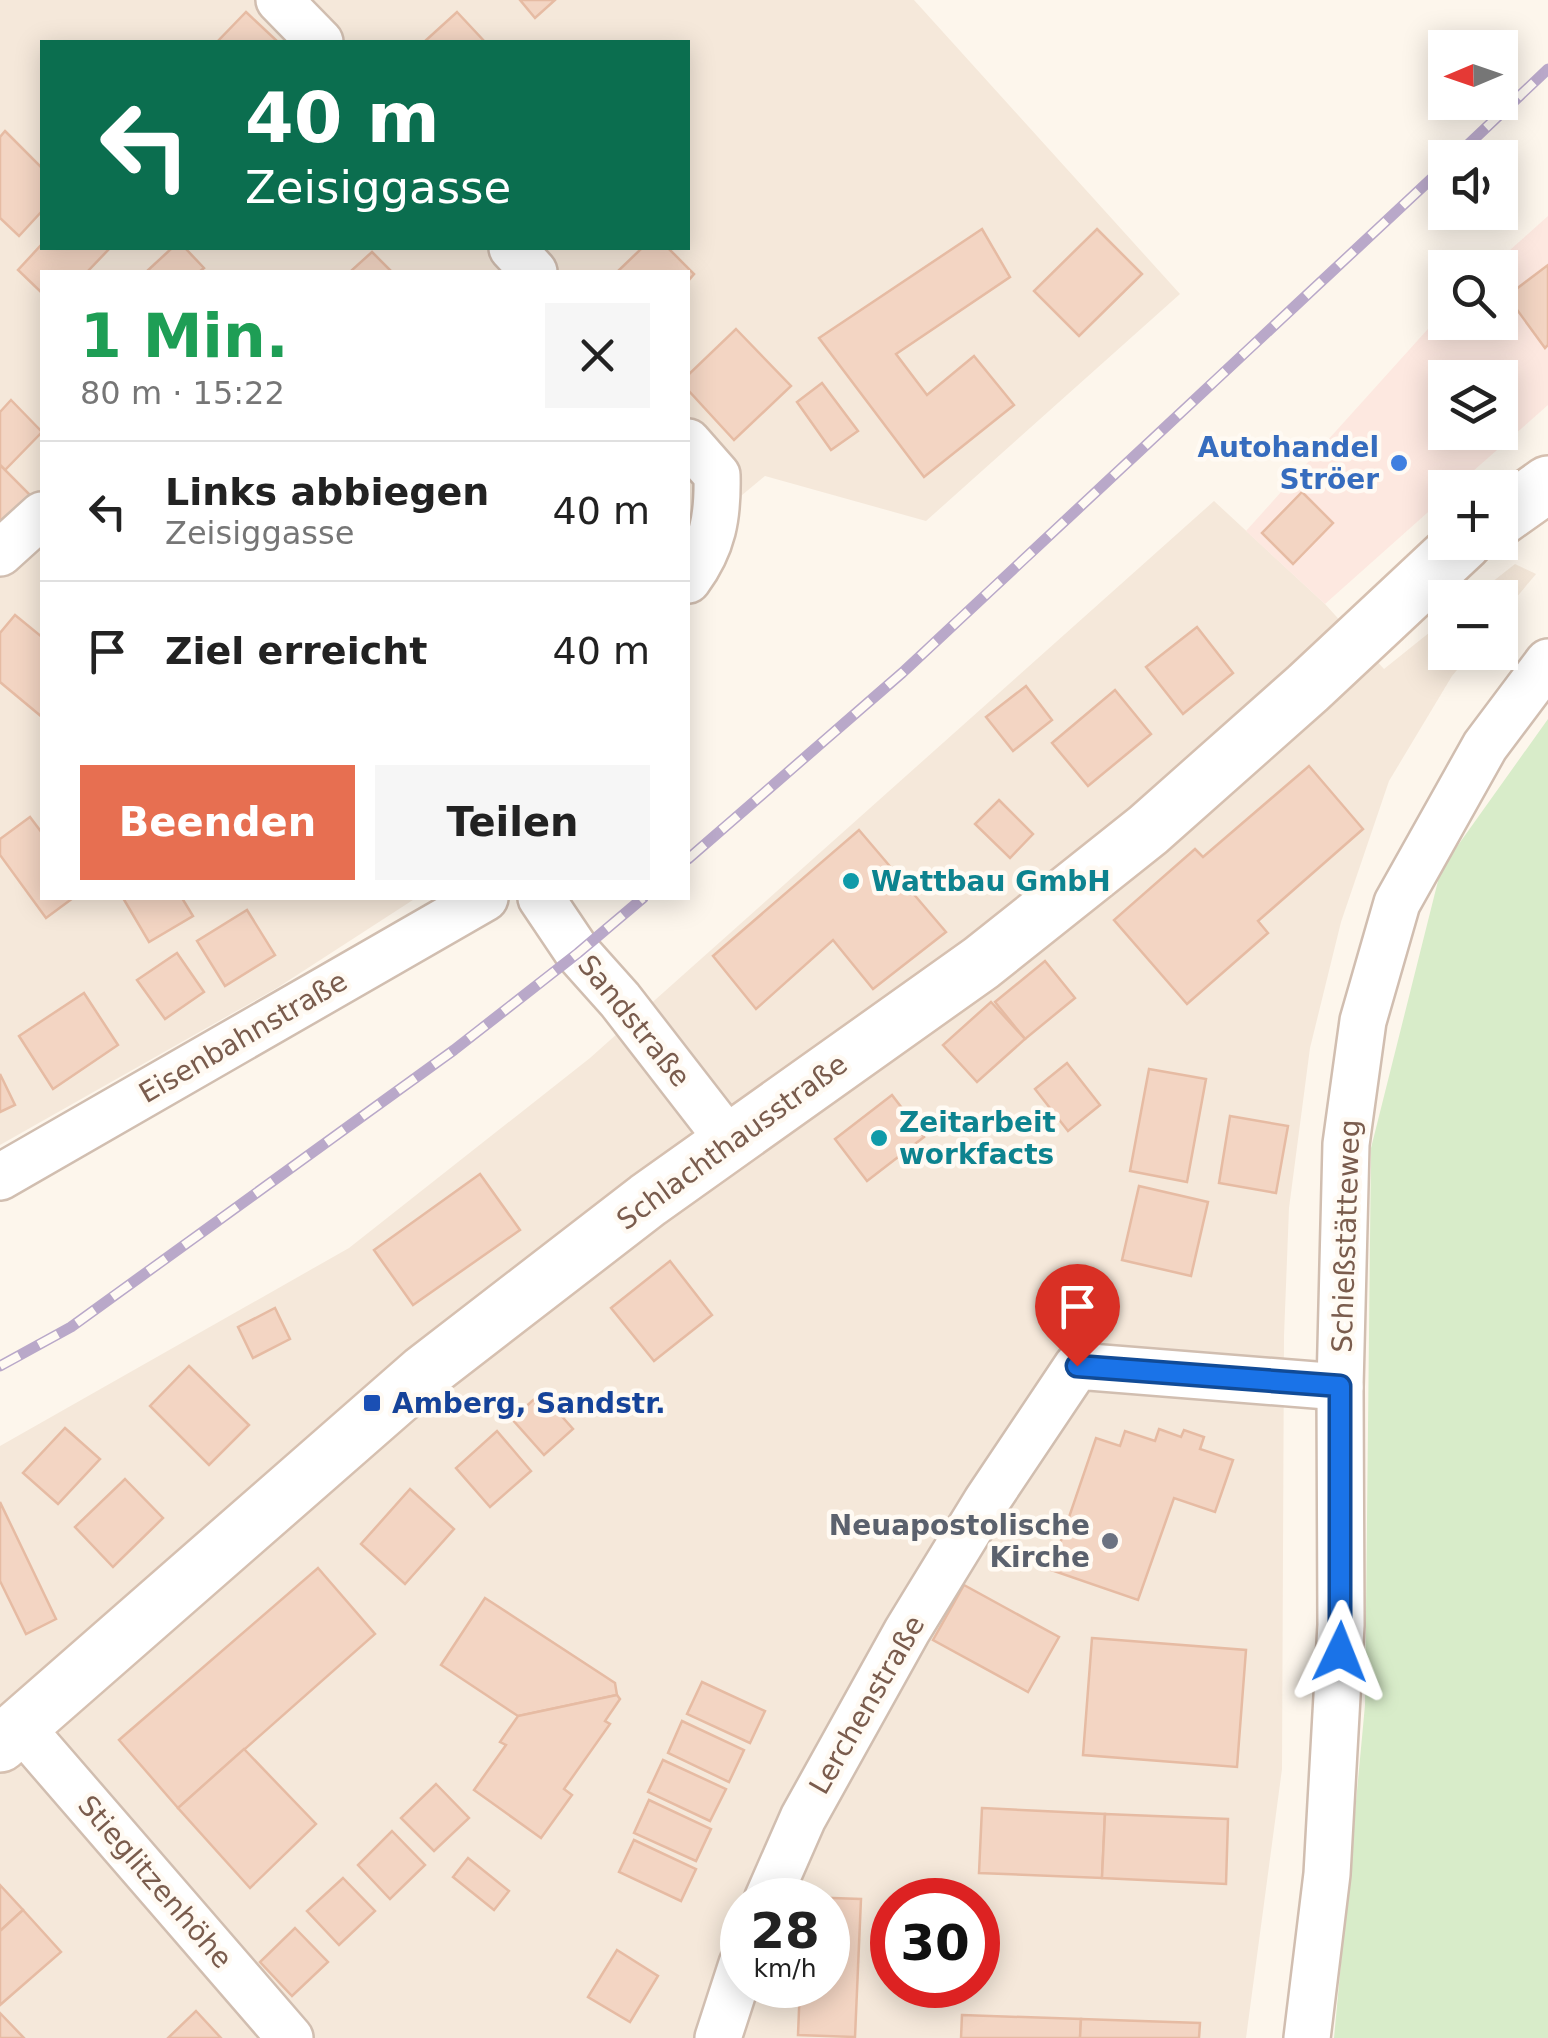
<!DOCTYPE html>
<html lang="de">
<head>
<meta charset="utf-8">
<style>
  :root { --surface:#fff; --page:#f6f6f6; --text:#222; --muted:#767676; --line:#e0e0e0; --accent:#e76f51 }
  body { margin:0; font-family:"DejaVu Sans",sans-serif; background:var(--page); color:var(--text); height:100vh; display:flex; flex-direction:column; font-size:38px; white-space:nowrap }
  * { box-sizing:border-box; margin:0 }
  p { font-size:32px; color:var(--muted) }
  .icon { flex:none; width:55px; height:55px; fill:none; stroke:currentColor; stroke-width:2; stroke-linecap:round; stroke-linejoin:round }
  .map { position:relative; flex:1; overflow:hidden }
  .panel { position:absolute; left:40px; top:270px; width:650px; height:630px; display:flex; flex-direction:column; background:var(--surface); border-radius:0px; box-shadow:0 5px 25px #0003 }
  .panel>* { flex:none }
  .banner { position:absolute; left:40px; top:40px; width:650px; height:210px; border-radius:0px; box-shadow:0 5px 25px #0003; background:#0b6e4f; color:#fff; overflow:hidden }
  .needle { width:65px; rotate:268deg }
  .controls { position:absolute; left:1428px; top:30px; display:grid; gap:20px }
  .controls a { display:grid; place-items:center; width:90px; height:90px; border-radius:0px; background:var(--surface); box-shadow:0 5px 25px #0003; font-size:50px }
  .speed { position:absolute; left:720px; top:1878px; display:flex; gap:20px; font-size:50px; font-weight:700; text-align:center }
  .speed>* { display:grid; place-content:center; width:130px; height:130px; border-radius:50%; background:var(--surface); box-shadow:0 5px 25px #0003; line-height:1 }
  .speed small { font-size:25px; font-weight:400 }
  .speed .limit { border:15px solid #d22; background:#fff; color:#111 }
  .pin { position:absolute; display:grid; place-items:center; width:85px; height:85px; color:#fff; margin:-102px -42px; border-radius:50% 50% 50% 0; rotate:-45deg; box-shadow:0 0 10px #0007 }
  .pin .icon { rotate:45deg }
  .me { position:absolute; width:110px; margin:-55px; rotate:2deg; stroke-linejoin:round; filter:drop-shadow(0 0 8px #0008) }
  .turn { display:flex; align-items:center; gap:35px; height:210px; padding:0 40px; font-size:45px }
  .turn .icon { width:130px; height:130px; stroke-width:2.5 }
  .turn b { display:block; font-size:70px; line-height:85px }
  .round { display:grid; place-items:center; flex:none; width:105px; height:105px; border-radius:0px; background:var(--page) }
  .overview { display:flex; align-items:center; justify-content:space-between; height:170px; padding:0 40px }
  h1 { font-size:60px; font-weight:600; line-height:75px; color:#1e9e55 }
  .cta { display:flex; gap:20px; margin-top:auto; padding:20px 40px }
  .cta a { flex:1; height:115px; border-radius:0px; background:var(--accent); color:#fff; font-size:40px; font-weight:600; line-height:115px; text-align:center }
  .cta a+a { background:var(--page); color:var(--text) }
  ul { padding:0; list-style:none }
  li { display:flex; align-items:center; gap:30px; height:140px; padding:0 40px; border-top:2px solid var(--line) }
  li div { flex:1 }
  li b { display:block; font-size:38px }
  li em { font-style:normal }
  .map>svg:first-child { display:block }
  .residential { fill:#f5e8da; fill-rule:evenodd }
  .commercial { fill:#fde8e0; fill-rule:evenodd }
  .green { fill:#d8ecc9 }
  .building { fill:#f3d5c3; stroke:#e6bba3; stroke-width:2.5 }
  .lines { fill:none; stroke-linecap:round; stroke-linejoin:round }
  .street-casing { stroke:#d1beb0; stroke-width:50 }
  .secondary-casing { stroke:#d6c0b0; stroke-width:60 }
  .street { stroke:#fff; stroke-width:45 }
  .secondary { stroke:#fff; stroke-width:55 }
  .rail-casing { stroke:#b9a8c9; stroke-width:11 }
  .rail { stroke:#fffaf3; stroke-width:8; stroke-dasharray:22; stroke-linecap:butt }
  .route-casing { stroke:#114b97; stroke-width:25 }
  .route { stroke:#1a73e8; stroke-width:18 }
  .shop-dot { fill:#3f7fe0; stroke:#fffaf3; stroke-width:4 }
  .culture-dot { fill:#0f9aa8; stroke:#fffaf3; stroke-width:4 }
  .transit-dot { fill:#1a4fb4; stroke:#fffaf3; stroke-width:4 }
  .worship-dot { fill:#6b7280; stroke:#fffaf3; stroke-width:4 }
  .labels { text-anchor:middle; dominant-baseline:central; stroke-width:9; stroke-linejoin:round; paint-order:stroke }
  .shop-label { font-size:28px; font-weight:bold; fill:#366cbe; stroke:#fffaf3; text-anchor:end }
  .culture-label { font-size:28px; font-weight:bold; fill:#0d838f; stroke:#fffaf3; text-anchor:start }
  .street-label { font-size:28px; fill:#7a5c4d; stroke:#fffaf3 }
  .transit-label { font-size:28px; font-weight:bold; fill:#164399; stroke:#fffaf3; text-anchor:start }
  .worship-label { font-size:28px; font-weight:bold; fill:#5b616d; stroke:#fffaf3; text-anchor:end }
</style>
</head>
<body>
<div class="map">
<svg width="1548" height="2038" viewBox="0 0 1548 2038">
  <rect width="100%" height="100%" fill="#fdf6ec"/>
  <g class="residential">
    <path d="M0,0H914L1180,294L926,521L765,476L688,540V272H42V898H416L277,988L0,1145ZM42,42H688V248H42Z"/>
    <path d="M1214,501L1325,604L1384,669L1445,620V652L1471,653L1452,676L1389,781L1341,922L1310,1048L1289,1208L1284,1336L1282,1769L1246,2038H0V1446L349,1248L590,1058ZM742,1900H828V1985H742ZM892,1900H978V1985H892Z"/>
    <path d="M1515,564L1536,574L1500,617V598L1473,597Z"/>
  </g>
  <path class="commercial" d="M1548,216V405L1455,487L1445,488V497L1325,604L1246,531L1445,310V322H1500V268L1491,267ZM1445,378H1500V432H1445Z"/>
  <path class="green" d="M1548,719V2038H1334L1365,1705L1371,1148L1441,869Z"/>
  <g class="building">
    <path d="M520,0H555L535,18Z"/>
    <path d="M246,12L278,42H217Z"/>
    <path d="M457,12L485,42H424Z"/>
    <path d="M5,131L42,168V211L19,236L0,218V137Z"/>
    <path d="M982,229L1010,277L896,354L927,395L974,356L1014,405L924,477L819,338Z"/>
    <path d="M1097,229L1142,274L1079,336L1034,291Z"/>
    <path d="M42,244V248H110L87,272H42V293L18,270Z"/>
    <path d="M172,248H185L204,268L199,272H146Z"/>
    <path d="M642,248H668L694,274L688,281V272H617Z"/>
    <path d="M372,252L392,272H355L352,270Z"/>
    <path d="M1548,265V345L1545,348L1507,296Z"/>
    <path d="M736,329L791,386L734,440L688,390V375Z"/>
    <path d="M822,383L858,431L831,450L797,402Z"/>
    <path d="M11,400L42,432L5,470L0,465V412Z"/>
    <path d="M0,465L30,495L0,525Z"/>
    <path d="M1302,492L1333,523L1293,564L1262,533Z"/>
    <path d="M15,615L42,637V717L0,682V633Z"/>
    <path d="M1197,627L1233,673L1183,714L1146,667Z"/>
    <path d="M1026,686L1052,720L1013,751L986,717Z"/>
    <path d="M1115,690L1151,734L1088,786L1052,743Z"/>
    <path d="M1309,766L1363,829L1258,921L1268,933L1187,1004L1114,920L1195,849L1203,857Z"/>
    <path d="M999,800L1033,834L1010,858L975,824Z"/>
    <path d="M30,817L42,833V898H73L46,918L0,855V839Z"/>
    <path d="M859,830L946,932L873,989L833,940L756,1009L713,956Z"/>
    <path d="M123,898H182L193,916L149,942Z"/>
    <path d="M247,910L275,955L225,986L197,941Z"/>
    <path d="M177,953L204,992L165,1019L137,980Z"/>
    <path d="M1045,961L1075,998L1025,1039L995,1002Z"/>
    <path d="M84,993L118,1045L53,1089L19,1036Z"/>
    <path d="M991,1002L1025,1039L977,1082L943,1045Z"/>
    <path d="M1067,1063L1100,1105L1068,1131L1035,1089Z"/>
    <path d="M1149,1069L1206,1079L1187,1182L1130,1171Z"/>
    <path d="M0,1074L15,1105L0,1112Z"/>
    <path d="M892,1095L924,1137L867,1181L835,1139Z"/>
    <path d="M1230,1116L1288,1126L1276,1193L1219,1183Z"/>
    <path d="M480,1174L520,1230L413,1305L374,1250Z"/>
    <path d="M1139,1186L1208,1202L1191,1276L1122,1260Z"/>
    <path d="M670,1261L712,1315L654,1361L611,1308Z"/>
    <path d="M275,1308L290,1339L253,1358L238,1327Z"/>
    <path d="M189,1366L249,1425L209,1465L150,1406Z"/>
    <path d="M541,1393L573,1429L544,1455L512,1419Z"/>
    <path d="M65,1428L100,1459L58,1504L23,1473Z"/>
    <path d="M1159,1429L1181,1437L1184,1430L1204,1437L1200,1449L1233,1460L1215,1512L1174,1498L1138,1600L1051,1570L1096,1438L1120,1446L1125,1431L1155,1441Z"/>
    <path d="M497,1431L531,1471L490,1507L456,1468Z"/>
    <path d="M125,1479L163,1518L113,1567L75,1527Z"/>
    <path d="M410,1489L454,1529L405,1584L361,1544Z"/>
    <path d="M0,1502L56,1619L26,1634L0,1581Z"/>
    <path d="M318,1568L375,1634L178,1808L119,1740Z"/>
    <path d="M964,1585L1059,1637L1028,1692L933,1640Z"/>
    <path d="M485,1598L615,1683L617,1695L518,1716L441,1665Z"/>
    <path d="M1092,1638L1246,1650L1237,1767L1083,1755Z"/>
    <path d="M702,1682L765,1711L750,1743L687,1714Z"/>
    <path d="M617,1695L620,1699L605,1721L610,1724L564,1789L572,1795L541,1838L474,1790L506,1745L500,1742L518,1716Z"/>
    <path d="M682,1721L744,1750L729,1782L668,1753Z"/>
    <path d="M244,1749L316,1824L250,1888L178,1808Z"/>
    <path d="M663,1760L726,1789L710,1821L648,1792Z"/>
    <path d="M436,1784L469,1818L434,1851L401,1818Z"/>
    <path d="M649,1800L711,1829L696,1861L634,1833Z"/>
    <path d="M982,1808L1105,1814L1102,1878L979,1873Z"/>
    <path d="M1105,1814L1228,1819L1226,1884L1102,1878Z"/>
    <path d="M392,1831L425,1865L390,1899L358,1865Z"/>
    <path d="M634,1840L696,1869L681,1901L619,1872Z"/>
    <path d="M468,1858L509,1891L494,1910L453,1877Z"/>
    <path d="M343,1878L375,1911L339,1945L307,1911Z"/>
    <path d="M0,1885L23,1910L0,1931Z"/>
    <path d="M803,1897L861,1899L855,2037L798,2035L800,1985H828V1900H803Z"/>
    <path d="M23,1910L61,1952L0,2005V1931Z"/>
    <path d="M295,1928L328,1962L292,1996L260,1962Z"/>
    <path d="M617,1950L658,1976L630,2022L588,1997Z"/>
    <path d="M196,2011L221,2038H168Z"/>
    <path d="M0,2013L24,2038H0Z"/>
    <path d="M962,2015L1081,2019L1080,2038H961Z"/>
    <path d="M1081,2019L1200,2023L1199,2038H1080Z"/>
  </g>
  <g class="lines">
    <g class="street-casing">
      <g id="street">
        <path d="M279,0L320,42"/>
        <path d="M512,248L534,272"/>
        <path d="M688,442L717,475C718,517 713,546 688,580"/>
        <path d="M0,553L42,515"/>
        <path d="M541,898L578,953L620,1000L730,1142"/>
        <path d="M0,1177L485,898"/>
        <path d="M20,1726L290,2038"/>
        <path d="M767,1900L803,1818L907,1631L986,1502L1077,1366L1340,1387"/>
        <path d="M718,2038L742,1964"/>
        <path d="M1307,2038L1327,1874L1341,1625L1340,1387L1346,1144L1363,1021L1397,903L1485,746L1548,662"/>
      </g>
    </g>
    <g class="secondary-casing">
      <g id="secondary">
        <path d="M1500,518L1548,484"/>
        <path d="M0,1744L424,1373L648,1200L981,963L1148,830L1308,688L1464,542"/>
      </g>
    </g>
    <use href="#street" class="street"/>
    <use href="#secondary" class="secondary"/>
    <g class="rail-casing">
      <g id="rail">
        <path d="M1454,158L1548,69"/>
        <path d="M688,859L902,673L1445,166"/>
        <path d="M0,1366L71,1327L454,1050L578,953L643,898"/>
      </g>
    </g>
    <use href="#rail" class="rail"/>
  </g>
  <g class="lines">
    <g class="route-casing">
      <path id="route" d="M1077,1366L1340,1386V1652"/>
    </g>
    <use href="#route" class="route"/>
  </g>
  <circle class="shop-dot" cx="1399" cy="463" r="10"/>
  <g class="culture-dot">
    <circle cx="851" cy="881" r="10"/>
    <circle cx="879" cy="1138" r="10"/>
  </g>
  <rect class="transit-dot" x="362" y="1393" width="20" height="20" rx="5"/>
  <circle class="worship-dot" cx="1110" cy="1541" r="10"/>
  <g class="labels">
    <g class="shop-label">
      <text x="1379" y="447">Autohandel<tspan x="1379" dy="32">Ströer</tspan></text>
    </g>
    <g class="culture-label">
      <text x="871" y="881">Wattbau GmbH</text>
      <text x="899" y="1122">Zeitarbeit<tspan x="899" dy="32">workfacts</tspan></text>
    </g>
    <g class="street-label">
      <text transform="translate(634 1021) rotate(51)">Sandstraße</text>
      <text transform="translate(243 1037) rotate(-30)">Eisenbahnstraße</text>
      <text transform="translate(732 1142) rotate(-36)">Schlachthausstraße</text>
      <text transform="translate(1346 1236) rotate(-88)">Schießstätteweg</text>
      <text transform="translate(867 1705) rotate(-60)">Lerchenstraße</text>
      <text transform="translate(155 1882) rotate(49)">Stieglitzenhöhe</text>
    </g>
    <g class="transit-label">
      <text x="392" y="1403">Amberg, Sandstr.</text>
    </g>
    <g class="worship-label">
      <text x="1090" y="1525">Neuapostolische<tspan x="1090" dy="32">Kirche</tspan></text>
    </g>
  </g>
</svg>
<div class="controls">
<a><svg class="needle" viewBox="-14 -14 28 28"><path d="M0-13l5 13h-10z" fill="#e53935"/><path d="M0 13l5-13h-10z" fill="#767676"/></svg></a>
<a><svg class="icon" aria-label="sound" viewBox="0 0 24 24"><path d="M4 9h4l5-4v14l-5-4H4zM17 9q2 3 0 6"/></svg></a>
<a><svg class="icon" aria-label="search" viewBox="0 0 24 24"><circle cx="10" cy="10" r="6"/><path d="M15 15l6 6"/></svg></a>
<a><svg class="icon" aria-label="layers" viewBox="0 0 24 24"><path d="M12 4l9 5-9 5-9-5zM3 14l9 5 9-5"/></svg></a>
<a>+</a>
<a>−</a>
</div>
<div class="speed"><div>28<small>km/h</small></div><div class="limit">30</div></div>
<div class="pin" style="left:1077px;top:1366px;background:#d93025"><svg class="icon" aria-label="arrive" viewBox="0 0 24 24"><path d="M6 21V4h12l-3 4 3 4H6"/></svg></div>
<svg class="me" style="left:1340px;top:1652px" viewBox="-20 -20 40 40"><path d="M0-17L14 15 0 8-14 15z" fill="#1a73e8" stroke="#fff" stroke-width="4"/></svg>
<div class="banner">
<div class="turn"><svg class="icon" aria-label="left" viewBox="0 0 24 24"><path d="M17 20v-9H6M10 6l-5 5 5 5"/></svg><div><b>40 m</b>Zeisiggasse</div></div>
</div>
<section class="panel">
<div class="overview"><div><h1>1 Min.</h1><p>80 m · 15:22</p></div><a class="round"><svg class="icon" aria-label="close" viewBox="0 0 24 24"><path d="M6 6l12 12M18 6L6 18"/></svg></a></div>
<ul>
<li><svg class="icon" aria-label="left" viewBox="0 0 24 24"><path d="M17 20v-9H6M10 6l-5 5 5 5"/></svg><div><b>Links abbiegen</b><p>Zeisiggasse</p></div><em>40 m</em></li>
<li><svg class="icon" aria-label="arrive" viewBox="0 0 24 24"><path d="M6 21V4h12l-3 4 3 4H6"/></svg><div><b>Ziel erreicht</b></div><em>40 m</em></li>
</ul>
<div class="cta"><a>Beenden</a><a>Teilen</a></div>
</section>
</div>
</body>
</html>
